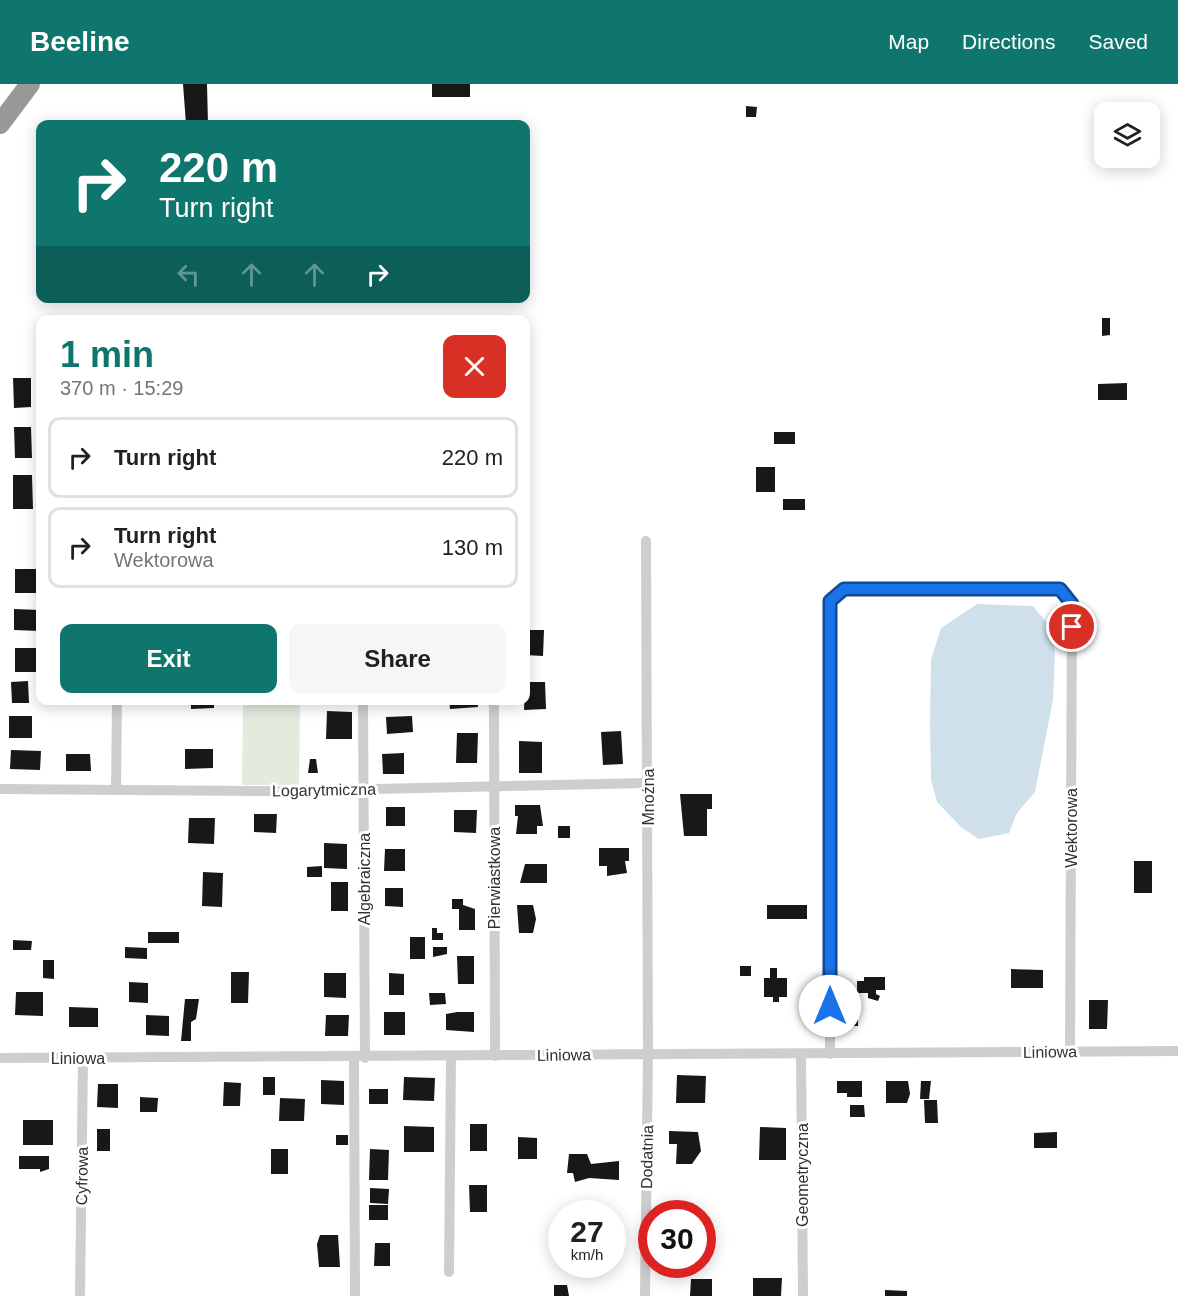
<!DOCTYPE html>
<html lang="en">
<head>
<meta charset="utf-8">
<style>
  :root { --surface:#fff; --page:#f6f6f6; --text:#202124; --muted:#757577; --line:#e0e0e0; --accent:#0f766e }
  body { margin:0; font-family:Arial,sans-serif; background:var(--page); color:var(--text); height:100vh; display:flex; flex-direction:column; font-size:22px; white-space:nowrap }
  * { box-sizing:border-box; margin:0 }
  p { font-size:20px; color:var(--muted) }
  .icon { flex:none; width:33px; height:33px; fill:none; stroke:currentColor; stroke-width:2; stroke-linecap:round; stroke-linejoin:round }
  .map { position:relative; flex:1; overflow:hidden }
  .drawer { position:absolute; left:36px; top:231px; width:494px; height:390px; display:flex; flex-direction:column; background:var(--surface); border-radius:12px; box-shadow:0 3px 15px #0003 }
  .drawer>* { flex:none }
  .top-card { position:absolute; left:36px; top:36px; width:494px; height:183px; border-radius:12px; box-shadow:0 3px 15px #0003; background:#0f766e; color:#fff; overflow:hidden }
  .fabs { position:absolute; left:1094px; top:18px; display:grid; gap:12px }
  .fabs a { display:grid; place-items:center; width:66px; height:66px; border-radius:12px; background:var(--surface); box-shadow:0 3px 15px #0003; font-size:30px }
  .speed { position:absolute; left:548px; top:1116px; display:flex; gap:12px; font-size:30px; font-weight:700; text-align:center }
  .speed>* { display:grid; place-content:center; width:78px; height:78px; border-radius:50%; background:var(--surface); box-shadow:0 3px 15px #0003; line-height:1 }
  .speed small { font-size:15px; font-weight:400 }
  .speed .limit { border:9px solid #d22; background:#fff; color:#111 }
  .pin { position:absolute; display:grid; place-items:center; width:51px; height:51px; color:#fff; margin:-26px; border:3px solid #fff; border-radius:50%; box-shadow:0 2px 6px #0007 }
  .me { position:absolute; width:66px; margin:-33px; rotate:0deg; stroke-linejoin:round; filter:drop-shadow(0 0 4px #0008) }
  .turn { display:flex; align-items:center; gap:21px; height:126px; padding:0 24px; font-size:27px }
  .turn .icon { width:78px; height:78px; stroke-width:2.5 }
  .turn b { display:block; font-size:42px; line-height:51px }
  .lanes { display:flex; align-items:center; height:57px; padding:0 24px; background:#0003; justify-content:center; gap:30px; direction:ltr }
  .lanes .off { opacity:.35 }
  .round { display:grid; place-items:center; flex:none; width:63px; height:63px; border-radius:12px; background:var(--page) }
  .head { display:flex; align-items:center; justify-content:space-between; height:102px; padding:0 24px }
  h1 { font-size:36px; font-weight:800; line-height:45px; color:var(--accent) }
  .cta { display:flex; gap:12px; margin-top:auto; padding:12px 24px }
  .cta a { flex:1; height:69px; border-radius:12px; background:var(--accent); color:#fff; font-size:24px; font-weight:800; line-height:69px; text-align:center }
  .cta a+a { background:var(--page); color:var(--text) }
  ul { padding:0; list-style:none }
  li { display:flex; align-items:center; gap:18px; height:81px; margin:0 12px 9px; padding:0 12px; border:3px solid var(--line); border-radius:12px }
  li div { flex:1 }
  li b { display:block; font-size:22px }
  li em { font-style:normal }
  header { display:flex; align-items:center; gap:36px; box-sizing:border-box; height:84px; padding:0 30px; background:var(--accent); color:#fff }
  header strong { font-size:28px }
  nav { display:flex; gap:33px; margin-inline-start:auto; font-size:21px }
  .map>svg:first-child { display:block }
  .green { fill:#e4eade }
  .water { fill:#cfe0eb }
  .building { fill:#181818 }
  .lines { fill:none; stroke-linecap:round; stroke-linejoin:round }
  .street { stroke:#cecece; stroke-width:10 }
  .highway { stroke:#989898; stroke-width:20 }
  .route-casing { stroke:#114b97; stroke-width:15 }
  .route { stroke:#1a73e8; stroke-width:10 }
  .labels { text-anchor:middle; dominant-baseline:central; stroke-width:6; stroke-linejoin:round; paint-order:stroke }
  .street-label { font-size:16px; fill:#313131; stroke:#fff }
</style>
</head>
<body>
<header>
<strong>Beeline</strong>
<nav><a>Map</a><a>Directions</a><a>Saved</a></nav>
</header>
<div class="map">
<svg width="1178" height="1212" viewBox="0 0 1178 1212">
  <rect width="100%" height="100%" fill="#fff"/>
  <path class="green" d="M243,617H300L299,701H242Z"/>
  <path class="water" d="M977,520L1033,522L1046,538L1052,551L1055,570L1053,616L1035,708L1017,729L1009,749L979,755L962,744L937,718L931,696L930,638L931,575L941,544Z"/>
  <g class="building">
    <path d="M183,0H207L208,40H186Z"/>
    <rect x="432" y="0" width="38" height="13"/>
    <path d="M746,22L757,23L756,33H746Z"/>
    <path d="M1102,234H1110V251L1102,252Z"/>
    <path d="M13,294H31V323L14,324Z"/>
    <path d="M1127,299V316H1098V300Z"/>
    <path d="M14,343H31L32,374H15Z"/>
    <rect x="774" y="348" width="21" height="12"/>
    <rect x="756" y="383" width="19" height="25"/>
    <path d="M13,391H32L33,425H13Z"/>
    <rect x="783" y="415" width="22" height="11"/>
    <rect x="15" y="485" width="24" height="24"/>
    <path d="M14,525L40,526V547L14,546Z"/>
    <path d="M525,546H544L543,572L525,571Z"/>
    <rect x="15" y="564" width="22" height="24"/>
    <path d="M28,597L29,619H12L11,598Z"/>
    <path d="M525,598H545L546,625L524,626Z"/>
    <path d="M191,616H214V624L191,625Z"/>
    <path d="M449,616H477L478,623L450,625Z"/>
    <path d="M327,627L352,628V655H326Z"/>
    <rect x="9" y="632" width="23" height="22"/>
    <path d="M412,632L413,648L387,650L386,633Z"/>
    <path d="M621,647L623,680L603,681L601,648Z"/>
    <path d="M457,649H478L477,679H456Z"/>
    <path d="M519,657L542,658V689H519Z"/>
    <path d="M185,665H213V684L185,685Z"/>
    <path d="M11,666L41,667L40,686L10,685Z"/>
    <path d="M404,669V690H383L382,670Z"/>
    <path d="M66,670H90L91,687H66Z"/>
    <path d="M310,675H316L318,689H308Z"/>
    <path d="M680,710H712V725H707V752H684Z"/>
    <path d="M515,721H540L543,742H537V750H516L518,732H515Z"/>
    <rect x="386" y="723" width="19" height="19"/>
    <path d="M454,726H477L476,749L454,748Z"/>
    <path d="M254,730H277L276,749L254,748Z"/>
    <path d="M189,734H215L214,760L188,759Z"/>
    <rect x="558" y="742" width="12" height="12"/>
    <path d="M324,759L347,760V785L324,784Z"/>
    <path d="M599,764H629V777H625L627,789L607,792V782H599Z"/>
    <path d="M385,765H405V787H384Z"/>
    <rect x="1134" y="777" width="18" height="32"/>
    <path d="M525,780H547V799H520Z"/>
    <path d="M322,782V793H307V783Z"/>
    <path d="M203,788L223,789L222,823L202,822Z"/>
    <rect x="331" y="798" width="17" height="29"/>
    <path d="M385,804H403V823L385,822Z"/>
    <path d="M452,815H463V821L475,825V846H459V825H452Z"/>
    <path d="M517,821H533L536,835L533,849H519Z"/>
    <rect x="767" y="821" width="40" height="14"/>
    <path d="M432,844H437V849H443V856H432Z"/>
    <rect x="148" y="848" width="31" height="11"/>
    <rect x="410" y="853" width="15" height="22"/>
    <path d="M13,856L32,857L31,866H13Z"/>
    <path d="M125,863L147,864V875L125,874Z"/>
    <path d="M433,863H447V870L433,873Z"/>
    <path d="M457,872H474V900H458Z"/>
    <path d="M43,876H54V895L43,894Z"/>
    <rect x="740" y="882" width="11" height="10"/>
    <path d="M770,884H777V894H787V913H779V918H773V913H764V894H770Z"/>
    <path d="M1011,885L1043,886V904H1011Z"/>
    <path d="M231,888H249L248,919H231Z"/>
    <path d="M324,889H346V914L324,913Z"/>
    <path d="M389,889L404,890V911H389Z"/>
    <path d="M864,893H885V906H876V910L880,912L878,917L868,914V909H857V897H864Z"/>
    <path d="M129,898L148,899V919L129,918Z"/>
    <path d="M16,908H43V932L15,931Z"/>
    <path d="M429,909H445L446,920L430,921Z"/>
    <path d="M185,915H199L196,935L191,938V957H181Z"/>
    <path d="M1089,916H1108L1107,945H1089Z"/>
    <path d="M69,923L98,924V943H69Z"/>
    <rect x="846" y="926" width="12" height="16"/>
    <rect x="384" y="928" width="21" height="23"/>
    <path d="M457,928H474V948L446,946V930Z"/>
    <path d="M146,931L169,932V952L146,951Z"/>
    <path d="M326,931H349L348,952H325Z"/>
    <path d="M677,991L706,992L705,1019H676Z"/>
    <rect x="263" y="993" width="12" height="18"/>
    <path d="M404,993L435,994L434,1017L403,1016Z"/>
    <path d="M321,996L344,997V1021L321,1020Z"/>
    <path d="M837,997H862V1013H847V1009H837Z"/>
    <path d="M886,997H908L910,1010L907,1019H886Z"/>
    <path d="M921,997H931L929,1015H920Z"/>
    <path d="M224,998L241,999L240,1022H223Z"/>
    <path d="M98,1000H118V1024L97,1023Z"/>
    <rect x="369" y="1005" width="19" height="15"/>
    <path d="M140,1013L158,1014L157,1028H140Z"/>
    <path d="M280,1014L305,1015L304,1037H279Z"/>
    <path d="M924,1016H937L938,1039H925Z"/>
    <path d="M850,1021H864L865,1033H850Z"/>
    <rect x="23" y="1036" width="30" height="25"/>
    <rect x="470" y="1040" width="17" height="27"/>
    <path d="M404,1042L434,1043V1068H404Z"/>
    <path d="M760,1043L786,1044V1076H759Z"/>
    <rect x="97" y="1045" width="13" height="22"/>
    <path d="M669,1047L698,1048L701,1067L692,1080H676L677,1060H669Z"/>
    <path d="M1057,1048V1064H1034V1049Z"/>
    <rect x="336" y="1051" width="12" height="10"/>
    <path d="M518,1053L537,1054V1075H518Z"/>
    <rect x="271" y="1065" width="17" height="25"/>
    <path d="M370,1065L389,1066L388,1096H369Z"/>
    <path d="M569,1070H587L591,1080L619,1077V1096L589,1094L575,1098L573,1089H567Z"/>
    <path d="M19,1072H49V1085L40,1088V1085H19Z"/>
    <path d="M469,1101H487V1128H470Z"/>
    <path d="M370,1104L389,1105L388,1120L370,1119Z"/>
    <rect x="369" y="1121" width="19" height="15"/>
    <path d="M320,1151H338L340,1183H319L317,1160Z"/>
    <path d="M375,1159H390V1182H374Z"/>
    <path d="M753,1194H782L781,1212H753Z"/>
    <path d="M691,1195H712V1212H690Z"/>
    <path d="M554,1201H567L569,1212H554Z"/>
    <path d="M885,1206L907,1207V1212H885Z"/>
  </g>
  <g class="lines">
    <g class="street">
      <path d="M363,616L365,974"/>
      <path d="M494,616L495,972"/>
      <path d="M0,705L364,708L375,705L648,699"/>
      <path d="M116,706L117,616"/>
      <path d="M801,970L803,1212"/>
      <path d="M830,970V517L844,505H1060L1072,520L1070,968"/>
      <path d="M0,974L1178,967"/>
      <path d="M354,974L355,1212"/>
      <path d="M449,1188L451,972"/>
      <path d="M80,1210L83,974"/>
      <path d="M645,1212L648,970L646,457"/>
    </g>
    <path class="highway" d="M0,40L30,0"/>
  </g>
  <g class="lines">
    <g class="route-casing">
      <path id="route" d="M830,922V517L844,505H1060L1072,520V543"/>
    </g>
    <use href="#route" class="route"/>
  </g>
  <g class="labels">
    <g class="street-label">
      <text transform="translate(324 706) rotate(-1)">Logarytmiczna</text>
      <text transform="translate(648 713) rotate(-90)">Mnożna</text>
      <text transform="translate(1071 744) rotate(-90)">Wektorowa</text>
      <text transform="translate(494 794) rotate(-90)">Pierwiastkowa</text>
      <text transform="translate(364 795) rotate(-90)">Algebraiczna</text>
      <text transform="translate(1050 968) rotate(-1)">Liniowa</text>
      <text transform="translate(564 971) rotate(-1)">Liniowa</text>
      <text x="78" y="974">Liniowa</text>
      <text transform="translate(647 1073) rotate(-89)">Dodatnia</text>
      <text transform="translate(802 1091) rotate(-90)">Geometryczna</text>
      <text transform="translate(82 1092) rotate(-89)">Cyfrowa</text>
    </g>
  </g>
</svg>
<div class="fabs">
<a><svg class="icon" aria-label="layers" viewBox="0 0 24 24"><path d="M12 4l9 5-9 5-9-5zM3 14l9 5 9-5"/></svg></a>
</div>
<div class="speed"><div>27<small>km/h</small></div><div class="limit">30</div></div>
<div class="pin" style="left:1072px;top:543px;background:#d93025"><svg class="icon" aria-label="arrive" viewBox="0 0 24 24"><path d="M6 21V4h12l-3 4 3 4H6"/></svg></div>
<svg class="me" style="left:830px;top:922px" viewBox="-20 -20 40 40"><circle r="19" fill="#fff"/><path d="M0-13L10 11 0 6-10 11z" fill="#1a73e8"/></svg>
<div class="top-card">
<div class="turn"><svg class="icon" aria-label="right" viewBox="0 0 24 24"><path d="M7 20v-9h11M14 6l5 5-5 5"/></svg><div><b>220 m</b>Turn right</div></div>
<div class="lanes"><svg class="icon off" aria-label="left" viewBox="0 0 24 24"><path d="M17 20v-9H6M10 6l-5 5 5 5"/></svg><svg class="icon off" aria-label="ahead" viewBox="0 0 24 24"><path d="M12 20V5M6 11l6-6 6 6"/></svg><svg class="icon off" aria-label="ahead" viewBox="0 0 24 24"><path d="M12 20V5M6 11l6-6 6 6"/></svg><svg class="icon" aria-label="right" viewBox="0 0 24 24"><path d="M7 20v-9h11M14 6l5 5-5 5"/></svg></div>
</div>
<section class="drawer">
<div class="head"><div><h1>1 min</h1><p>370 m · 15:29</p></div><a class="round" style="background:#d93025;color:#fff"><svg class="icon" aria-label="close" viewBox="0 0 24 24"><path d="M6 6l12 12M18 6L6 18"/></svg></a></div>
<ul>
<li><svg class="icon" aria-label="right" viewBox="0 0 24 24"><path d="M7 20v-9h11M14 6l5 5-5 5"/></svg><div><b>Turn right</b></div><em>220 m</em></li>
<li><svg class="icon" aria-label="right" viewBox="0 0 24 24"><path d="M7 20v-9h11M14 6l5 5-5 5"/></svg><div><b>Turn right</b><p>Wektorowa</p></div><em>130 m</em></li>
</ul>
<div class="cta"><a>Exit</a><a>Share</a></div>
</section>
</div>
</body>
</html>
